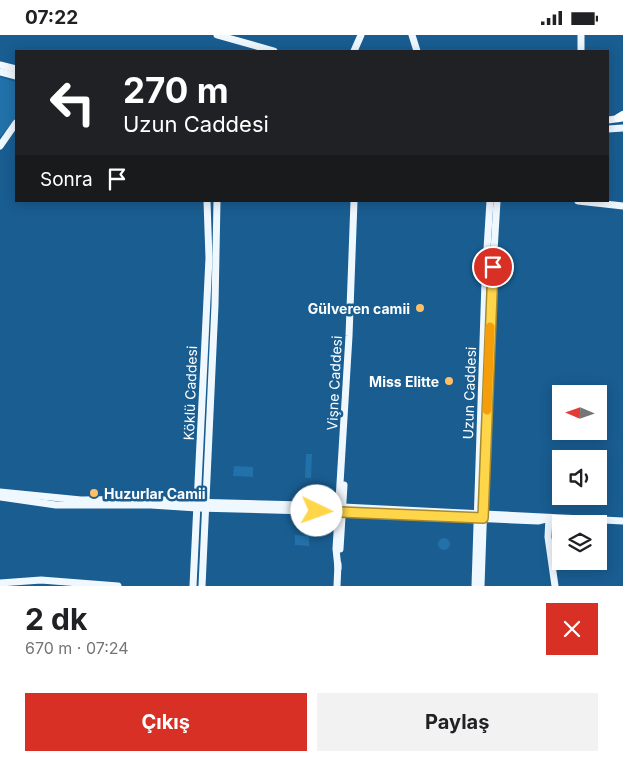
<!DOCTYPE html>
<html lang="tr">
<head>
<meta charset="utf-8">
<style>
  :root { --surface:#fff; --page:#f2f2f2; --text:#202124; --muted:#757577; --accent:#d93025 }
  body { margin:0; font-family:Inter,sans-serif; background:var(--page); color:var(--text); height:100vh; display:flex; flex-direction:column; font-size:19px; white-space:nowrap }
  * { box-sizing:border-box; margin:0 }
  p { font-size:16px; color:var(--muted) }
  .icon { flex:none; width:28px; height:28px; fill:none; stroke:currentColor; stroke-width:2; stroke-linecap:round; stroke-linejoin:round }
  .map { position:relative; height:551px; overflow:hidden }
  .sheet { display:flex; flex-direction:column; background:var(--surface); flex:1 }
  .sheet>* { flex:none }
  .banner { position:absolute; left:15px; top:15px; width:594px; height:152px; border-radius:0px; box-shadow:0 2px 12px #0003; background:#202124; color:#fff; overflow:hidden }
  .needle { width:32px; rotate:272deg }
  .controls { position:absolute; left:552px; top:350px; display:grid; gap:10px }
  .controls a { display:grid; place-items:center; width:55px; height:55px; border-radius:0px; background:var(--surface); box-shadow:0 2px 12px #0003; font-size:25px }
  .pin { position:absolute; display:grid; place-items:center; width:42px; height:42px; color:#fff; margin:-21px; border:2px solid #fff; border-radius:50%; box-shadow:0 1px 5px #0007 }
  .me { position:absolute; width:55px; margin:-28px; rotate:93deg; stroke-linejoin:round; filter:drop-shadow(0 0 4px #0008) }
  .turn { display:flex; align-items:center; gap:18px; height:105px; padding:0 25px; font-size:22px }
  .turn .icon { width:65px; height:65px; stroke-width:2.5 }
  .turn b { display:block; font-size:35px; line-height:42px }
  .then { display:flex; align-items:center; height:48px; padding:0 25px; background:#0003; gap:10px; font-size:19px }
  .round { display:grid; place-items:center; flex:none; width:52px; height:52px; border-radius:0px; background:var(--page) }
  .headline { display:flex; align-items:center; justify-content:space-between; height:85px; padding:0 25px }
  h1 { font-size:30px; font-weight:700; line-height:38px }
  .button { display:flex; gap:10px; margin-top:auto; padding:10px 25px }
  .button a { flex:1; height:58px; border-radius:0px; background:var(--accent); color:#fff; font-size:20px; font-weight:700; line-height:58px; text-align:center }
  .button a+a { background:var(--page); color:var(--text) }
  .status { display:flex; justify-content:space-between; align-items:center; height:35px; padding:0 25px; background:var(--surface); direction:ltr }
  .status svg { height:14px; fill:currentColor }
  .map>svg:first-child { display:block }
  .green { fill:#2271aa }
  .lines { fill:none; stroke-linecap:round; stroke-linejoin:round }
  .major { stroke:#f0f8ff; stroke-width:7 }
  .highway { stroke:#fff; stroke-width:8 }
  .route-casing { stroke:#a68a30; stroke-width:12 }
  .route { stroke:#ffd54a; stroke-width:9 }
  .slow { stroke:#f59e0b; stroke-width:9 }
  .poi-dot { fill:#ffbf66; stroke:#195d91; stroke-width:2 }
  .labels { text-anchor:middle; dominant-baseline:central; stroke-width:5; stroke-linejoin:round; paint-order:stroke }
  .poi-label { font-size:14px; font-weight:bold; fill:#fff; stroke:#195d91; text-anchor:end }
  .street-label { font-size:14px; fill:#fff; stroke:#195d91 }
</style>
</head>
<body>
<div class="status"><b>07:22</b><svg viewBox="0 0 49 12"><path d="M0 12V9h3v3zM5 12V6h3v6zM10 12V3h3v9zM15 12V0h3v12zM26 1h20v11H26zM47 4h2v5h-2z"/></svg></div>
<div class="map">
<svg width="623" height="551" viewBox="0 0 623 551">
  <rect width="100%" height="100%" fill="#195d91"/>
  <g class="green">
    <path d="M0,42L16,47V83L0,102Z"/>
    <path d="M306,419H312L311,443H305Z"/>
    <path d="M234,431L253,432V442L233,441Z"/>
    <path d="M295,500L309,501V511L295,510Z"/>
    <circle cx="444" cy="509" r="6"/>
  </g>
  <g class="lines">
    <g class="major">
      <path d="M217,0L274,16"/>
      <path d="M412,0L417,16"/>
      <path d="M354,16L361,0"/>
      <path d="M581,16V0"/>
      <path d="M0,30L16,34"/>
      <path d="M0,37L16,41"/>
      <path d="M608,85L623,83"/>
      <path d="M608,94L623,93"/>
      <path d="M0,111L16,88"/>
      <path d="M578,166L623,171"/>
      <path d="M0,457L81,465L151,464L190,467L303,470L623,486"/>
      <path d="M0,462L56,470H151L197,473L344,477"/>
      <path d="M362,478L538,486L546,484"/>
      <path d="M549,483L548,502L555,551"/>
      <path d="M340,514L344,450"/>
      <path d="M338,533L336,514L349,301L354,166"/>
      <path d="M0,548L41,545L118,551"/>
      <path d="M193,551L209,223L207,166"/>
      <path d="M202,551L215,270L217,166"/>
      <path d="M337,551L338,529"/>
      <path d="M475,551L485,246L490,166"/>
      <path d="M481,551L491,267L497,166"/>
    </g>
    <path class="highway" d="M618,83L623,80"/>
  </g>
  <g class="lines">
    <g class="route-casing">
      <path id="route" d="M317,476L483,483L493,232"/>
    </g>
    <use href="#route" class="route"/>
    <path class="slow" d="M487,375L490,292"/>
  </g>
  <g class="poi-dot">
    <circle cx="420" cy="273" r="5"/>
    <circle cx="449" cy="346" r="5"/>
    <circle cx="94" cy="458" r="5"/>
  </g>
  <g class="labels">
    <g class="poi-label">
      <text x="410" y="273">Gülveren camii</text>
      <text x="439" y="346">Miss Elitte</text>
      <text x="104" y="458" text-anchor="start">Huzurlar Camii</text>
    </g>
    <g class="street-label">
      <text transform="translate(334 348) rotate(-87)">Vişne Caddesi</text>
      <text transform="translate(190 358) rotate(-88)">Köklü Caddesi</text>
      <text transform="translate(469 358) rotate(-88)">Uzun Caddesi</text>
    </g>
  </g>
</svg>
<div class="controls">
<a><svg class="needle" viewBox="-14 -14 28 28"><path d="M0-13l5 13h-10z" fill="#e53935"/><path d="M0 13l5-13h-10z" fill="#757577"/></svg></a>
<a><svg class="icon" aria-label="sound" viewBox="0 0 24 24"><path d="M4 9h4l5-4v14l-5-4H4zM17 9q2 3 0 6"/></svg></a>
<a><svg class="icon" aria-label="layers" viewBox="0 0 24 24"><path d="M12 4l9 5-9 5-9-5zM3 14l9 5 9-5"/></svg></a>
</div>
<div class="pin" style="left:493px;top:232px;background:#d93025"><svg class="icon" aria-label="arrive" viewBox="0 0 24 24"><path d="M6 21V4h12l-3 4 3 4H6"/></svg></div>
<svg class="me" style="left:317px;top:476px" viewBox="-20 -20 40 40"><circle r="19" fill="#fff"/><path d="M0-13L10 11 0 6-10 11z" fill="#ffd54a"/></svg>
<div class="banner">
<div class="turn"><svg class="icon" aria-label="left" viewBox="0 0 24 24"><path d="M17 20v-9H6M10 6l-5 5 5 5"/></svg><div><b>270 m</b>Uzun Caddesi</div></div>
<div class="then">Sonra<svg class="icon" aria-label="arrive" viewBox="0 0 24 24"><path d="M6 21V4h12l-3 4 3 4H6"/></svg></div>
</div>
</div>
<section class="sheet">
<div class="headline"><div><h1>2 dk</h1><p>670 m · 07:24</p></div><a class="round" style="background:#d93025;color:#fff"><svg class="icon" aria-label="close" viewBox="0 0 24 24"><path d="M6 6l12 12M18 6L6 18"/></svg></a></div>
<div class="button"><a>Çıkış</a><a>Paylaş</a></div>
</section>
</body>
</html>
